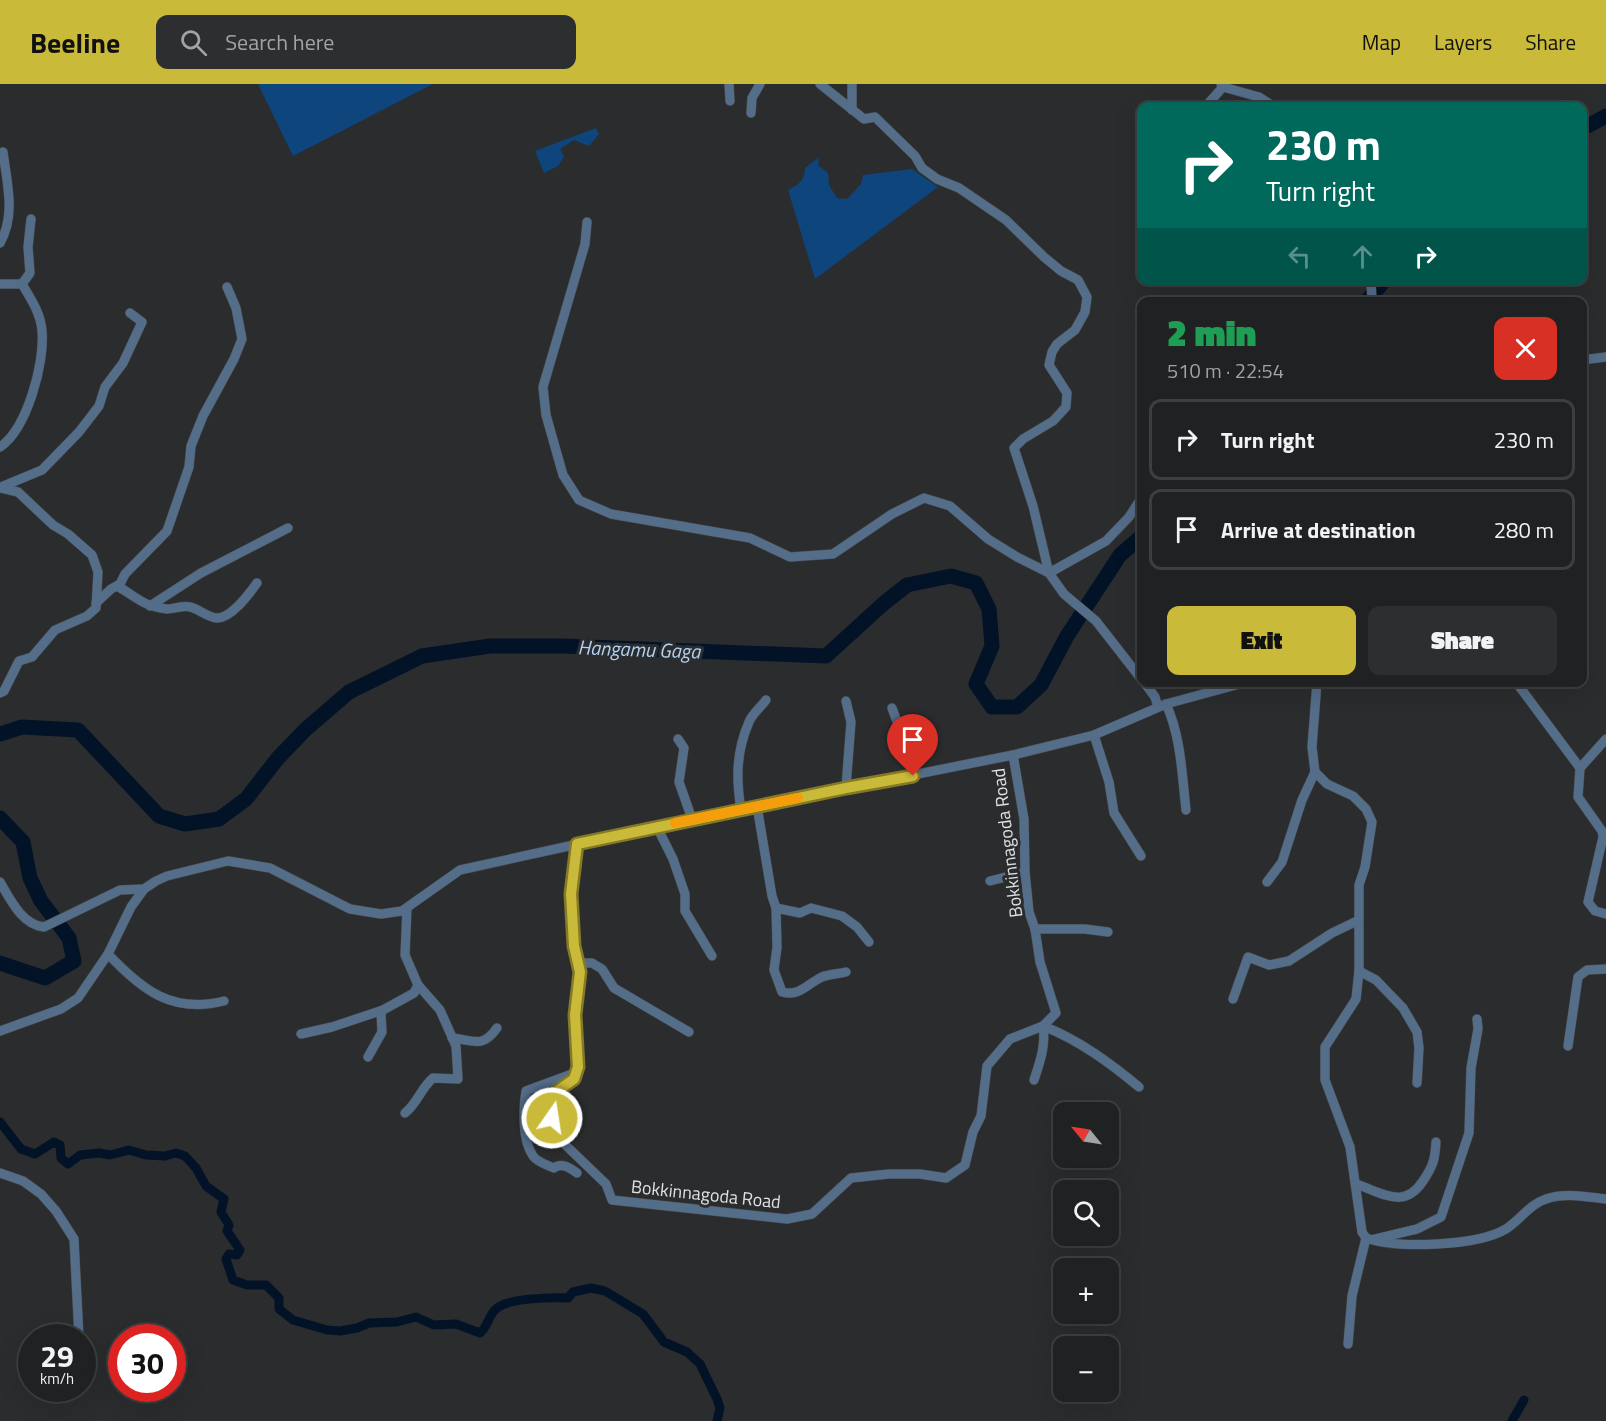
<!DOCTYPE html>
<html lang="en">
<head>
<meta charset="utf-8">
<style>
  :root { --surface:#202122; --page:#2d2e2f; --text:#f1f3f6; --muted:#a2a3a5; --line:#3d3e40; --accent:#c9ba3a }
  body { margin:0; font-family:"Titillium Web",sans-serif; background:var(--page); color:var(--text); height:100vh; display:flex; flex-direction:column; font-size:22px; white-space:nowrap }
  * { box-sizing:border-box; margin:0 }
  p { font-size:20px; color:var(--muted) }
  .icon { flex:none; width:33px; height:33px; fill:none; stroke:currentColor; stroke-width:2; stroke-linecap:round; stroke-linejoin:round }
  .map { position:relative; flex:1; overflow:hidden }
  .drawer { position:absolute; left:1137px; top:213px; width:450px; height:390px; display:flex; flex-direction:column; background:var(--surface); border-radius:12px; box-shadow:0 6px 24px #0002,0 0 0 2px var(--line) }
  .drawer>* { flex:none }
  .banner { position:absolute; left:1137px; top:18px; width:450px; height:183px; border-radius:12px; box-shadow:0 6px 24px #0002,0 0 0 2px var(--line); background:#00695c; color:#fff; overflow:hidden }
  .needle { width:39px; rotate:300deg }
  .buttons { position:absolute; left:1053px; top:1018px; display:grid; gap:12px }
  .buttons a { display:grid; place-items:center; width:66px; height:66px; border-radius:12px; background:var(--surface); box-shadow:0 6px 24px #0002,0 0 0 2px var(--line); font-size:30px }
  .speed { position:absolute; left:18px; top:1240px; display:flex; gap:12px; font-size:30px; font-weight:700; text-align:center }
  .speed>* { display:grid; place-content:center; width:78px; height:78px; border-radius:50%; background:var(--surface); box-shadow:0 6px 24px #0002,0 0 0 2px var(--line); line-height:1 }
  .speed small { font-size:15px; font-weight:400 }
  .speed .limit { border:9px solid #d22; background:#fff; color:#111 }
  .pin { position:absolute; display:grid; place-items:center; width:51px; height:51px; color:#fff; margin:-62px -26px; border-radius:50% 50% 50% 0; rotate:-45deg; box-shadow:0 0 6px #0007 }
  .pin .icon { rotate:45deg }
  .me { position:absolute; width:66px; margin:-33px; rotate:13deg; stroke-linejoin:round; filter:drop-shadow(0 0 4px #0008) }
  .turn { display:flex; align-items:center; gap:21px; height:126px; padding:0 30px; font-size:27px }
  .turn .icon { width:78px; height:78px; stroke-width:2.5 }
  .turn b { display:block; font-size:42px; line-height:51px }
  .lanes { display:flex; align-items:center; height:57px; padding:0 30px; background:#0003; justify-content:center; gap:30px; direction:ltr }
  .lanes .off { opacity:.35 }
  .round { display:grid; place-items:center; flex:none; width:63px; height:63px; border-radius:12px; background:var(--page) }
  .overview { display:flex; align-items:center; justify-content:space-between; height:102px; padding:0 30px }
  h1 { font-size:36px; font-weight:800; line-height:45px; color:#1e9e55 }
  .cta { display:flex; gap:12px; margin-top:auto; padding:12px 30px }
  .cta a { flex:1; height:69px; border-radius:12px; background:var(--accent); color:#111; font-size:24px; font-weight:800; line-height:69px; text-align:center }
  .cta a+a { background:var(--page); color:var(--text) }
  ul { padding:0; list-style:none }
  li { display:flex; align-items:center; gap:18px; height:81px; margin:0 12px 9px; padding:0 18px; border:3px solid var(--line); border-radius:12px }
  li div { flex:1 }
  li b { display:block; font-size:22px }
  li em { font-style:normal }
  header { display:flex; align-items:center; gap:36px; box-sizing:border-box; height:84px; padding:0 30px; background:var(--accent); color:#111 }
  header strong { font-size:28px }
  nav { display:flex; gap:33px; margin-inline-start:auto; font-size:21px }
  .search { width:420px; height:54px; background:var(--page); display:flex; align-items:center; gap:15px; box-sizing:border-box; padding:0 21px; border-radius:12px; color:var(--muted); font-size:22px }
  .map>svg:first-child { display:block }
  .green { fill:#0d457c }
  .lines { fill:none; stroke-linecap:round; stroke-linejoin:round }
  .canal { stroke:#031327; stroke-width:9 }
  .river { stroke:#031327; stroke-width:15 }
  .minor-casing { stroke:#48494b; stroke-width:10 }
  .minor { stroke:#546d89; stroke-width:9 }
  .route-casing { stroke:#837926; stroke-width:15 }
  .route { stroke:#c9ba3a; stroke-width:10 }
  .slow { stroke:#f59e0b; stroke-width:10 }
  .labels { text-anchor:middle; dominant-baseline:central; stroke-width:6; stroke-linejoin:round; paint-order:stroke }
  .street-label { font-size:18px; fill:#dfe0e1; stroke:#2b2c2e }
  .water-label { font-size:20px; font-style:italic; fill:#b3d1f5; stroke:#2b2c2e }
</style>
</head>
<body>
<header>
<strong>Beeline</strong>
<div class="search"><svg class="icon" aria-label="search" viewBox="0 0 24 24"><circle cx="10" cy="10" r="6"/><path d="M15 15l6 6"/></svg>Search here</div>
<nav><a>Map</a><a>Layers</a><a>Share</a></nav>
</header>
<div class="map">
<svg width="1606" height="1337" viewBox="0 0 1606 1337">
  <rect width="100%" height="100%" fill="#2b2c2e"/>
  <g class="green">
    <path d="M258,0H433L293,72Z"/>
    <path d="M596,44L599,50L589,62L574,56L560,65L564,73L558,82L544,89L535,67Z"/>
    <path d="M819,73L818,81L828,89L829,101L837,114L847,115L861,100L863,91L912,85L938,103L815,195L788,106C800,100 804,97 805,84Z"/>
  </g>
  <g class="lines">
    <g class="canal">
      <path d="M0,1038L21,1065L35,1070L54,1058L60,1061L61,1074L68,1080L80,1071L99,1069L110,1071L129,1066L146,1071L165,1072L176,1069L185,1072L196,1084L206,1102L224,1115L221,1128L229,1141L227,1147L240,1166L237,1171L229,1170L226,1175L233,1196L247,1201H266L279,1214V1225L293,1236L327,1246L340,1247L357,1244L369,1239L397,1238L416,1233L434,1241L456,1240L480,1249C488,1242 488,1233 495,1226C505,1214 552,1213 568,1214L573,1208L591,1204L605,1207L643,1230L664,1258L687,1268L700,1280L717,1315L720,1324L717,1337"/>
      <path d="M1512,1337L1524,1316"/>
    </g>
    <g class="river">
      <path d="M1582,45L1606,32"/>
      <path d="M1366,218L1385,196"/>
      <path d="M0,650L22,643L78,646L159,732L185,740L219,735L246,715L278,674L306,645L349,608L422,572L490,562H563L826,572L883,520L907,501L951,492L976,499L989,525L992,562L976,600L992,623H1017L1041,601L1067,552L1120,471L1142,452"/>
      <path d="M0,734L23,758L30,794L41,817L69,854L74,877L45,894L0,879"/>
    </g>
    <g class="minor-casing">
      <g id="minor">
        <path d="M729,0L730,17"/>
        <path d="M820,0L864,35L875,33L915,72L922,84L937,95L959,104L1006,136L1044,173L1061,187L1078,196L1087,213L1085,228L1075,246L1057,260L1052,268L1049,281L1067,309L1066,323L1053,337L1023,355L1014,364L1033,422L1049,489L1064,510L1096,537L1142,596"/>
        <path d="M852,0V26"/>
        <path d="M1221,0L1223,3L1259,13L1273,22"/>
        <path d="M1206,22L1223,3"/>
        <path d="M751,29L752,14L760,0"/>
        <path d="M587,138L585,160L543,303L546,331L563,391L579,416L611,430L750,454L790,473L833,470L892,430L924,414L950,422L988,455L1017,473L1049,489L1106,457L1129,433L1142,413"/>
        <path d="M0,159C16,131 7,99 3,68"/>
        <path d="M1371,196L1372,218"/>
        <path d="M0,200H22C31,215 41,230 42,247C45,279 27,345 0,363"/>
        <path d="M22,200L30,189L28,163L31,135"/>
        <path d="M1582,276L1606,273"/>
        <path d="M1,403L42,386L79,348L99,322L105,303L123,279L142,238L130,229"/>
        <path d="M0,404L18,408L53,441L68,450L92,471L98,488L96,524L87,532L55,546L32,573L19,577L4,607L0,609"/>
        <path d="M117,502C137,513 142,522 167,525C175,525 183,521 190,523C199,525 207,533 216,534C231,535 249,510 257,499"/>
        <path d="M96,519L111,505L120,500L125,490L167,447L189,383L191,362L203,332L234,275L242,255L236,224L227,203"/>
        <path d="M150,522L201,489L288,444"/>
        <path d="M1144,598L1155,613L1158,623"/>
        <path d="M1317,598L1312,663L1315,688L1327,700L1353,712L1366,725L1372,738L1365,783L1359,801V887L1356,915L1325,963V996L1350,1063L1362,1148L1366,1154C1398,1165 1477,1162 1506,1145C1520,1136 1530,1120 1546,1115C1564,1108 1588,1113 1606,1115"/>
        <path d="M1516,598L1580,684L1578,713L1602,747L1603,753L1588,818L1595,827L1606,830"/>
        <path d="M846,617L851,638L846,703"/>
        <path d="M1166,620C1181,652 1182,691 1186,726"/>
        <path d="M892,624L910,673L913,691"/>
        <path d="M1094,651L1109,698L1114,729L1141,772"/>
        <path d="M678,655L684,664L679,698L692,735"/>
        <path d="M1580,684L1606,655"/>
        <path d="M757,722L772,812L776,824L777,863L774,886L782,908C799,913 807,900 822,893C829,890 838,890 846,888"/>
        <path d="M741,726C736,695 736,668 749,638C752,630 761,623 766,616"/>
        <path d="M657,743L673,775L685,810V827L712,872"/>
        <path d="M577,760L571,810L574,862L580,888L575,931L578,983L574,995L556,1008L552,1034L554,1050L606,1100L612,1116L787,1135L812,1130L851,1094L889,1090H920L946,1094L965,1081L973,1048L981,1032L987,982L1010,955L1043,942L1056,929L1040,878L1035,845L1029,828L1025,788L1024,735L1013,671"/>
        <path d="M990,797L1025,788"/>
        <path d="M0,798C10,815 22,841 44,843L120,806L144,805"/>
        <path d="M1267,798L1282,778L1302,716L1315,688"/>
        <path d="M776,824L800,829L811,824L842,832L857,843L869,858"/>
        <path d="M1035,845H1085L1108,848"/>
        <path d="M108,870C142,906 172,930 224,917"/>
        <path d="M578,879H592L602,885L614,904L689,948"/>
        <path d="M1359,887L1376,896L1403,924L1417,948L1419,964L1417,999"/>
        <path d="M1233,915L1248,873L1269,881L1289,877L1332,849L1357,837"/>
        <path d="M0,947L61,925L78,914L108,870L131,823L144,805L156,797L167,792L228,777L270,784L350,825L381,830L402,827L460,786L692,735L1013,671L1094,651L1166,620L1247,598"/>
        <path d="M301,950L332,943L383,926"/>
        <path d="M452,954C474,956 482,965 497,944"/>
        <path d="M1568,962L1578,893L1587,886L1606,885"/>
        <path d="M368,973L382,948L381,929L383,926L414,909L418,901L405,871L407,824"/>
        <path d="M577,985L572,990L526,1007C523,1026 522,1056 533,1072C537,1078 547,1081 554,1084C562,1078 570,1084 577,1089"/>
        <path d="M1034,996C1040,978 1046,961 1043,942C1079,956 1110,979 1139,1003"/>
        <path d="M405,1029C417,1020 421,1004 433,994L458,995L456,962L440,926L418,901"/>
        <path d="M0,1089L23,1097L41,1110L56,1127L74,1155L79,1254"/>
        <path d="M1356,1100C1383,1109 1404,1126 1423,1097C1433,1082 1435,1076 1436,1058"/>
        <path d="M1375,1155L1417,1145L1441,1133L1469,1049L1471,984L1478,945L1477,935"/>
        <path d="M1348,1260L1352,1212L1366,1154"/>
        <path d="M82,1264L87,1278"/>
      </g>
    </g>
    <use href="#minor" class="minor"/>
  </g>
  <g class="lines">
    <g class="route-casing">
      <path id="route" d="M552,1034L556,1008L574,995L578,983L575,931L580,888L574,862L571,810L577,760L846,704L913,692"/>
    </g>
    <use href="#route" class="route"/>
    <path class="slow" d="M675,739L798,714"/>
  </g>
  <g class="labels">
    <g class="street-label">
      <text transform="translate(1007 759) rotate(-97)">Bokkinnagoda Road</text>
      <text transform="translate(706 1110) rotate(6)">Bokkinnagoda Road</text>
    </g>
    <g class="water-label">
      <text transform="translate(639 565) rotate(2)">Hangamu Gaga</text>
    </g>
  </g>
</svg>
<div class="buttons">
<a><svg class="needle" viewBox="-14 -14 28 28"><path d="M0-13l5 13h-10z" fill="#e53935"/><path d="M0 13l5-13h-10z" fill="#a2a3a5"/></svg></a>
<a><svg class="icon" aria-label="search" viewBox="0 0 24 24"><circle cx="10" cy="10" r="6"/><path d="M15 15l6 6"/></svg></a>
<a>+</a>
<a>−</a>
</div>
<div class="speed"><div>29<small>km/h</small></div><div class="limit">30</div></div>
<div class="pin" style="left:913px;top:692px;background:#d93025"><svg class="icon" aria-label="arrive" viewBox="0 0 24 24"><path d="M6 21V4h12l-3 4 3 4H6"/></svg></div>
<svg class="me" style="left:552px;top:1034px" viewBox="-20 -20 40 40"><circle r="17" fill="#c9ba3a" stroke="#fff" stroke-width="3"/><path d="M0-11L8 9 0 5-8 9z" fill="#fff"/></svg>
<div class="banner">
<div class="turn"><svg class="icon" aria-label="right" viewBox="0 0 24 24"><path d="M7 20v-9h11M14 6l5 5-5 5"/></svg><div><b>230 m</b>Turn right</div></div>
<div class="lanes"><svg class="icon off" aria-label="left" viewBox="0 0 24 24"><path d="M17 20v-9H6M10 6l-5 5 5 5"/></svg><svg class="icon off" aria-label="ahead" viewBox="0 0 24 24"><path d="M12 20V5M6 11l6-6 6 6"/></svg><svg class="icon" aria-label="right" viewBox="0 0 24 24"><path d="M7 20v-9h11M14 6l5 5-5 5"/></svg></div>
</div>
<section class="drawer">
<div class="overview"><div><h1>2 min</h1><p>510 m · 22:54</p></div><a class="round" style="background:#d93025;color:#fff"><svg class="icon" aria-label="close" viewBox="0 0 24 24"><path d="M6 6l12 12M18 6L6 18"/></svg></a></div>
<ul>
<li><svg class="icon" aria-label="right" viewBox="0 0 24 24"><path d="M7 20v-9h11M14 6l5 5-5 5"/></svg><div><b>Turn right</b></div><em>230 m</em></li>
<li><svg class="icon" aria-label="arrive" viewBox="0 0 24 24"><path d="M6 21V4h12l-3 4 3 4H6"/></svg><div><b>Arrive at destination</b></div><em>280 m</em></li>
</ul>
<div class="cta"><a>Exit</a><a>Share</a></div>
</section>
</div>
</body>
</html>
